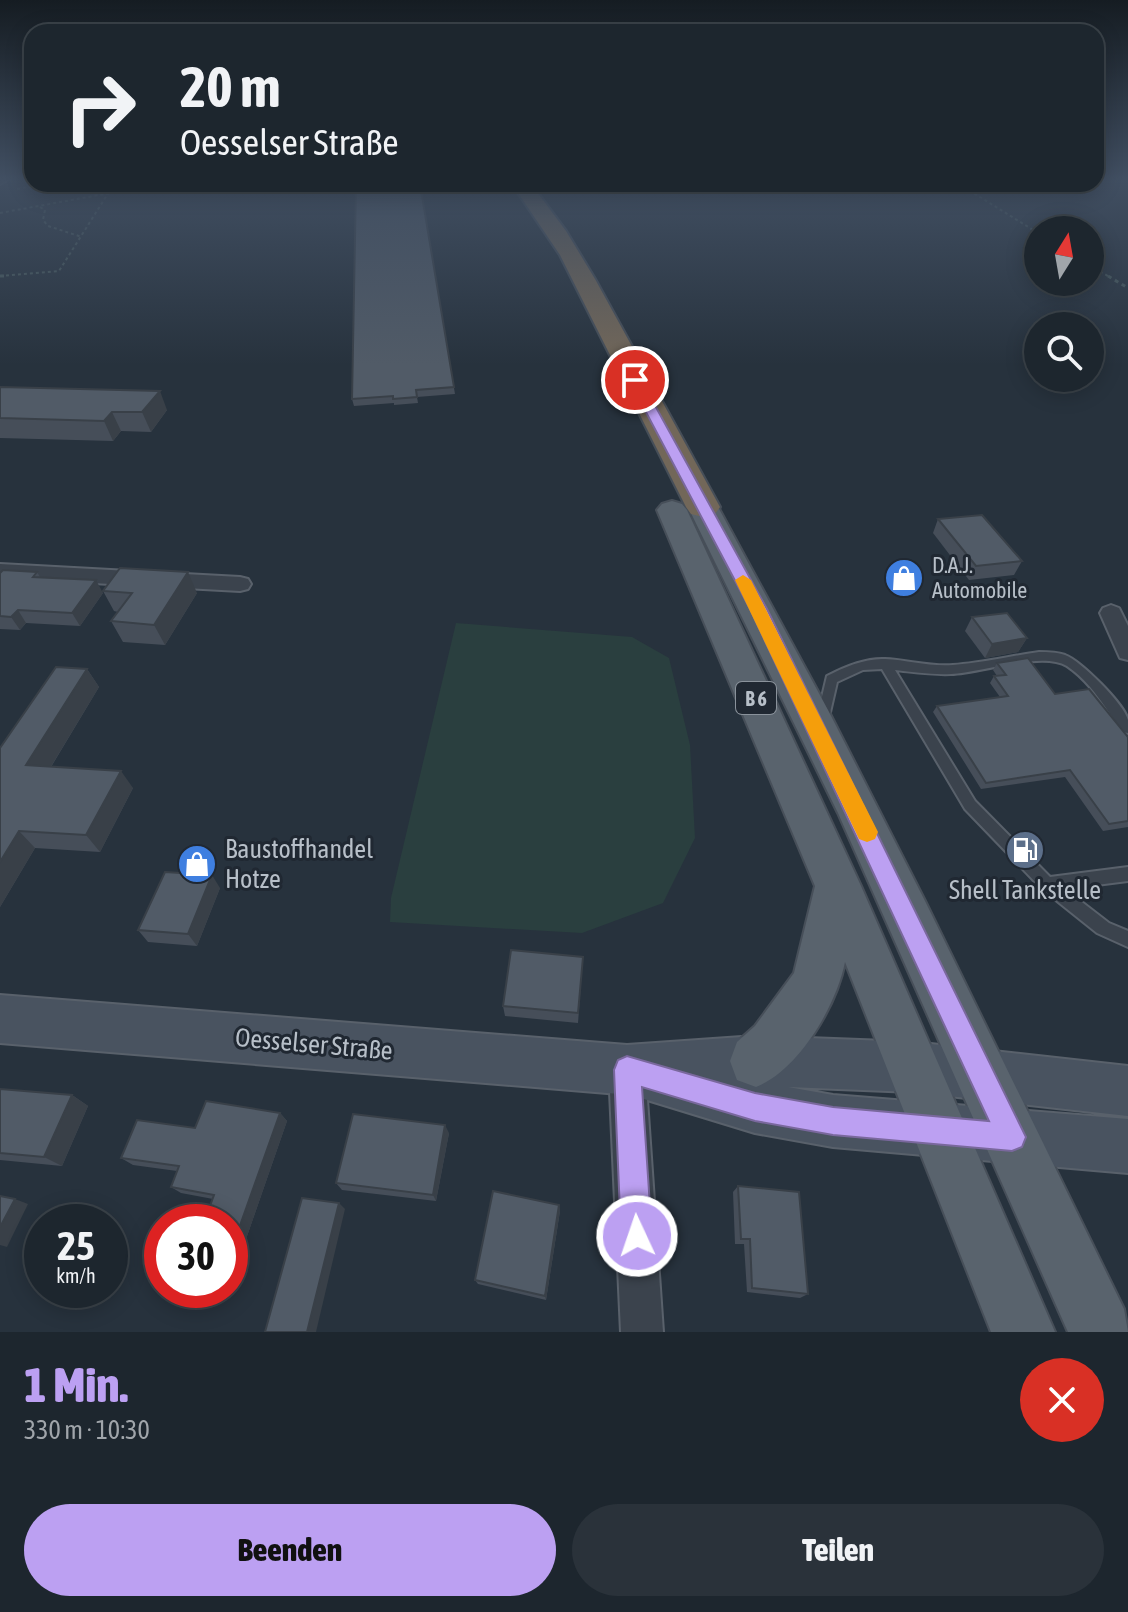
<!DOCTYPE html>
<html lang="de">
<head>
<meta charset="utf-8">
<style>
  :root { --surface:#1d262e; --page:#2a323a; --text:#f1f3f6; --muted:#a0a5aa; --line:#3b434a; --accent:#bca0f2 }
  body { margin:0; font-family:"Asap Condensed",sans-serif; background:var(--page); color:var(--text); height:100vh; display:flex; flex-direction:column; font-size:30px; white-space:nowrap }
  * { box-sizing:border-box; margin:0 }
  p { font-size:26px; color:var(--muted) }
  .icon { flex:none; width:44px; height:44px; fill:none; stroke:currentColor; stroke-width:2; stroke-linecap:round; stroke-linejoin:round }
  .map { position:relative; height:1332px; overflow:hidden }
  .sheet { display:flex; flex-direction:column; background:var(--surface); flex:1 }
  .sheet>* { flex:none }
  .banner { position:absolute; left:24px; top:24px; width:1080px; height:168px; border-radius:24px; box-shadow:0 4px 20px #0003,0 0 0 2px var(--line); background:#1d262e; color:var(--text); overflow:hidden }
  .needle { width:52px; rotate:11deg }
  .fabs { position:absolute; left:1024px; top:216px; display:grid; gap:16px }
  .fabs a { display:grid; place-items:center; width:80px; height:80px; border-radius:50%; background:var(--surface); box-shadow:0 4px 20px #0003,0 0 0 2px var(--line); font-size:40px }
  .speed { position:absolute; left:24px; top:1204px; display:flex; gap:16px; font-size:40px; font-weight:700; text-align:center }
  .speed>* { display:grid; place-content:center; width:104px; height:104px; border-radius:50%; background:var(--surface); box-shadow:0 4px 20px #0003,0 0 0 2px var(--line); line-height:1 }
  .speed small { font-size:20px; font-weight:400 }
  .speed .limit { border:12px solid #d22; background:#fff; color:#111 }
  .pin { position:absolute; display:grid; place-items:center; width:68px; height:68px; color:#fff; margin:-34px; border:4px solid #fff; border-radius:50%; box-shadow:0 2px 8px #0007 }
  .me { position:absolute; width:88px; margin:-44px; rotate:357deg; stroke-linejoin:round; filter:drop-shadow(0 0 6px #0008) }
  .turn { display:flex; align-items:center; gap:28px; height:168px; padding:0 24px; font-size:36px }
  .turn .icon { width:104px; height:104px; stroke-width:2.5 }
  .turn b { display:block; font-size:56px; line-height:68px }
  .round { display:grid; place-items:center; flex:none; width:84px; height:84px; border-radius:42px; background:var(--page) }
  .overview { display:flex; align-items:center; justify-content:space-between; height:136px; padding:0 24px }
  h1 { font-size:48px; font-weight:800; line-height:60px; color:var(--accent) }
  .primary-button { display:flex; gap:16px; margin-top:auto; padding:16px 24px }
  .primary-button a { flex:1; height:92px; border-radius:48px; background:var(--accent); color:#111; font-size:32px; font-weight:800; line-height:92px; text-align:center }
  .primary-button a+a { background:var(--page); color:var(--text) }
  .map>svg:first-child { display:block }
  .green { fill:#2a3f3f }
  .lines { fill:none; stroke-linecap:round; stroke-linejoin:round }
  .lane-casing { stroke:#59616b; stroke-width:4 }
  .street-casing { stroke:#59616b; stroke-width:4 }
  .secondary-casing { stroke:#59616b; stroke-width:4 }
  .primary-casing { stroke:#474f59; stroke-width:4 }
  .highway-casing { stroke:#464e58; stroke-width:4 }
  .path-far1 { stroke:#495b5d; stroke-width:2; stroke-dasharray:3 3; stroke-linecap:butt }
  .path { stroke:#495b5d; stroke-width:3; stroke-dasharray:4 4; stroke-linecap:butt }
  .lane { fill:#3b434d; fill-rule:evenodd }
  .street { fill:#3b434d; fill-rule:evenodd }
  .secondary { fill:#495360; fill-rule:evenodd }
  .primary { fill:#59636d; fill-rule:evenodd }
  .highway { fill:#726759; fill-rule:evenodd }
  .wall { fill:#464e59 }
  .shaded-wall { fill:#394048 }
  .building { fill:#515b67; stroke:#394048; stroke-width:2 }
  .route { fill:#bca0f2; stroke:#7a689d; stroke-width:2 }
  .slow { fill:#f59e0b }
  .labels { text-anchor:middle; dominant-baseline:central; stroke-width:6; stroke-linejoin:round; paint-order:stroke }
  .shield { fill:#202832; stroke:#8a929b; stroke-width:2 }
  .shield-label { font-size:20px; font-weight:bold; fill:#b7bfc8 }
  .poi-label { font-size:22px; fill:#b7bfc8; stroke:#202832; text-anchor:start }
  .near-poi-label { font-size:26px; fill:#b7bfc8; stroke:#202832; text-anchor:start }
  .near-street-label { font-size:26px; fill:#b7bfc8; stroke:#202832 }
</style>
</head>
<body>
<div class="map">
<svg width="1128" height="1332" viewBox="0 0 1128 1332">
  <rect width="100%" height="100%" fill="#27323d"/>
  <path class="green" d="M456,623L632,637L669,658L690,745L695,838L663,903L582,933L390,922L391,898Z"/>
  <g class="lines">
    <g class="lane-casing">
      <path id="lane" d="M1039,652C1048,652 1056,652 1065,655C1081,661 1124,704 1128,720C1128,724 1128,729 1128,733L1123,732C1106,709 1091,682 1067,666C1042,651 981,673 951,674C932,675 914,672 895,670L975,801L1050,877L1128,867V881L1065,889L1109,923L1128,931V947L1097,933L1042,889L965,809L882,669L863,670L837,682L828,721H818L817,718L827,676C844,667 866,658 885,659C908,660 930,667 953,665C982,663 1010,656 1039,652Z"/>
    </g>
    <g class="street-casing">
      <g id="street">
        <path d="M0,178H11L0,184Z"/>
        <path d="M0,564L240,577L248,579L251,584L248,589L240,591L0,578Z"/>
        <path d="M1111,605L1119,608L1128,626V660L1120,658L1100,613L1103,608Z"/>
        <path d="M627,1052L639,1058L645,1070L663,1332H621L609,1070L615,1058Z"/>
      </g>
    </g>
    <g class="secondary-casing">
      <path id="secondary" d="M0,995L627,1045L756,1036L913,1042L1128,1066V1116L913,1092L788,1087L833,1095L1128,1119V1173L833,1147L755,1133L631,1095L0,1043Z"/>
    </g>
    <g class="primary-casing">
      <g id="primary">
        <path d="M703,498L713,501L718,507L828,710L925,901L1124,1309L1128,1332H1068L838,813L688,507L693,501Z"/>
        <path d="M672,501L682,504L687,510L861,886L1055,1332H991L845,962C836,1006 799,1070 756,1087L737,1080L730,1061L737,1042L755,1026L794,973L815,886L657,510L662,504Z"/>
      </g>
    </g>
    <g class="highway-casing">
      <path id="highway" d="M512,184H531L566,231L595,279L720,507L715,514L703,517L691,514L686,507L560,255Z"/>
    </g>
    <g class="path-far1">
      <path d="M959,184L1038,233"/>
      <path d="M17,189L43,184"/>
      <path d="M40,207L45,210L43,220L48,226L82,237"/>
      <path d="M0,213L110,193"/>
      <path d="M1090,265L1111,278"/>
      <path d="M0,276L59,271L114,184"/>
    </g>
    <g class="path">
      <path d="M0,276H4"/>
      <path d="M1108,276L1128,288"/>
    </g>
    <use href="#lane" class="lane"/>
    <use href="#street" class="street"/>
    <use href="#secondary" class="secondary"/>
    <use href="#primary" class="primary"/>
    <use href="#highway" class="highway"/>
  </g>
  <g class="wall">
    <path d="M420,184L455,394L417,397L418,403L394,405V403L354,406L352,399Z"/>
    <path d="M0,387L167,410L151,432L121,431L113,441L0,438Z"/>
    <path d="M938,519L1022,561L1014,575L969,580L933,533Z"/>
    <path d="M37,572L40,577L103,593L80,626L26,623L20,630L0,629V573Z"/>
    <path d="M103,591L197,593L165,645L123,642L111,621L118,612L114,611Z"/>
    <path d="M972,617L1027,638L1018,652L985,658L965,631Z"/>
    <path d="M997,663L1055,694L1128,737V827L1103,831L1065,777L981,789L933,712L937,706L1000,697L990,683L994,676H997L993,670Z"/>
    <path d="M87,669L99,687L51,767L133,788L100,852L35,848L0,907V748Z"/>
    <path d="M220,888L197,946L148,942L138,930Z"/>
    <path d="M583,957L578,1023L505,1016L503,1006Z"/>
    <path d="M0,1089L72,1095L88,1106L62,1166L0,1160Z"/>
    <path d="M280,1113L287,1121L246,1239L230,1236V1222L213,1199L181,1193L171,1187L177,1171L133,1165L121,1158L195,1128Z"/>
    <path d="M449,1133L436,1201L342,1190L336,1183Z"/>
    <path d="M738,1186L808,1294L800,1298L747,1292L744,1244H735L733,1192Z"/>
    <path d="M559,1205L560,1211L546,1300L478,1284L475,1280Z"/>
  </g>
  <g class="shaded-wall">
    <path d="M160,391L167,410L151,432L142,412Z"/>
    <path d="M112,412L121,431L113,441L104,421Z"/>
    <path d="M188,572L197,593L165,645L154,625Z"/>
    <path d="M96,580L103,593L80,626L72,613Z"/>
    <path d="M18,610L26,623L20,630L11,617Z"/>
    <path d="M1027,638L1018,652L985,658L992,644Z"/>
    <path d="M87,669L99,687L41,783L26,765Z"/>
    <path d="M121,771L133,788L100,852L86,835Z"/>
    <path d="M19,831L35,848L0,907V862Z"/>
    <path d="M212,875L220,888L197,946L188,934Z"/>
    <path d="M72,1095L88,1106L62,1166L44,1157Z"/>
    <path d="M280,1113L287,1121L246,1239L237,1234Z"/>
    <path d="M445,1125L449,1133L436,1201L433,1195Z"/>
    <path d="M15,1199L28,1204L7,1247L0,1245V1227Z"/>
    <path d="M339,1203L345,1209L316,1332H307Z"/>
    <path d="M559,1205L560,1211L546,1300L545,1296Z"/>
  </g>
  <g class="building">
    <path d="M356,184H420L454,387L416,390L417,397L393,399V396L352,399Z"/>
    <path d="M0,387L160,391L142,412H112L104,421L0,418Z"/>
    <path d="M982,515L1022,561L976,566L938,519Z"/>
    <path d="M120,568L188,572L154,625L111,621L132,593L103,591Z"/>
    <path d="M3,570L37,572L33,577L96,580L72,613L18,610L11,617L0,616V573Z"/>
    <path d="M1007,613L1027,638L992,644L972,617Z"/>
    <path d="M1028,658L1055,694L1089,689L1128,737V821L1109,824L1070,770L986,783L937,706L1008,696L994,676L1006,675L997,663Z"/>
    <path d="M56,667L87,669L26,765L121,771L86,835L19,831L0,862V748Z"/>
    <path d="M165,872L212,875L188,934L138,930Z"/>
    <path d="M511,950L583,957L578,1013L503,1006Z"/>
    <path d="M0,1089L72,1095L44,1157L0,1153Z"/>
    <path d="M206,1101L280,1113L237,1234L230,1233V1222H204L214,1195L171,1187L179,1166L121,1158L137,1120L195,1128Z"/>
    <path d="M353,1114L445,1125L433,1195L336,1183Z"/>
    <path d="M738,1186L799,1192L808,1294L752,1288L750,1239H741Z"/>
    <path d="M493,1191L559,1205L545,1296L475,1280Z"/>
    <path d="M0,1196L15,1199L0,1227Z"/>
    <path d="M302,1198L339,1203L307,1332H265Z"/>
  </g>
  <linearGradient id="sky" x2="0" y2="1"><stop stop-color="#151c22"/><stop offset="0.49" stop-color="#414f62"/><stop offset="1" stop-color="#414f62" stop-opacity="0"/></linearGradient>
  <rect width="1128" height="365" fill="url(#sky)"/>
  <path class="route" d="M635,377L641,380L767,609L1026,1137L1022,1147L1012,1151L833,1135L755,1121L642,1087L652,1236L647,1247L637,1251L626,1247L621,1236L614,1070L618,1060L627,1056L755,1093L833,1107L989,1121L750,609L629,380Z"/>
  <path class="slow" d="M743,575L751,580L875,826L878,832L875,839L867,842L859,839L735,580Z"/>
  <defs>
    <g id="shop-disc" transform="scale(2)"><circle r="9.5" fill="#3f7fe0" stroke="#202832"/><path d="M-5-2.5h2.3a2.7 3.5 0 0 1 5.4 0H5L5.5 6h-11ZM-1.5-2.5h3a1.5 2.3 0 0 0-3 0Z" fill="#fff"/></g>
    <g id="fuel-disc" transform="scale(2)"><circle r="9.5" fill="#5c6f8a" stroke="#202832"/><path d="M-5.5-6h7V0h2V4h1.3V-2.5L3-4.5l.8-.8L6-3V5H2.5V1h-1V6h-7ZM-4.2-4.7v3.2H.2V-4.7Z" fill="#fff"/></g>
  </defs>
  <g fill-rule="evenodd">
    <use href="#shop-disc" x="904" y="578"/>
    <use href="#fuel-disc" x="1025" y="850"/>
    <use href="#shop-disc" x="197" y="864"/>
  </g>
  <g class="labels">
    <rect class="shield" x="736" y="682" width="40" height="32" rx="6"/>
    <g class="shield-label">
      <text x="756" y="698">B 6</text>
    </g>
    <g class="poi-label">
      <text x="932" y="565">D.A.J.<tspan x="932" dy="25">Automobile</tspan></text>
    </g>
    <g class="near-poi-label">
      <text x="225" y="849">Baustoffhandel<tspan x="225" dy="30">Hotze</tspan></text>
      <text x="1025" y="890" text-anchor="middle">Shell Tankstelle</text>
    </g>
    <g class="near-street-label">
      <text transform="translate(314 1044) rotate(5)">Oesselser Straße</text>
    </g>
  </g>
</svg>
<div class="fabs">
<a><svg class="needle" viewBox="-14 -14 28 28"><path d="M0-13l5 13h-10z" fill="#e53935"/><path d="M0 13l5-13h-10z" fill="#a0a5aa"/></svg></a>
<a><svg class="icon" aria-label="search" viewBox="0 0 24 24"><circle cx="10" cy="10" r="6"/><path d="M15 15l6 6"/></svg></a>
</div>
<div class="speed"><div>25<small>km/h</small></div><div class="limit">30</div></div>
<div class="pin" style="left:635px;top:380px;background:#d93025"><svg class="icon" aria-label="arrive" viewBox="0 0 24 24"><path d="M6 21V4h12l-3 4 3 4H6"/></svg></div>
<svg class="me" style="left:637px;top:1236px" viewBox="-20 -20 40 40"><circle r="17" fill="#bca0f2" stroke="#fff" stroke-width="3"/><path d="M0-11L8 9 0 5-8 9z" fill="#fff"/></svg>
<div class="banner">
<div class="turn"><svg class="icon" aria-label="right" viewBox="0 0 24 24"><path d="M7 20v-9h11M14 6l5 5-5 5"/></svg><div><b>20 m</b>Oesselser Straße</div></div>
</div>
</div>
<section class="sheet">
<div class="overview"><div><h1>1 Min.</h1><p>330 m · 10:30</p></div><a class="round" style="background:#d93025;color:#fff"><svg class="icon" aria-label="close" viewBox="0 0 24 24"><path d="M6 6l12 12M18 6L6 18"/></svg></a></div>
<div class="primary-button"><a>Beenden</a><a>Teilen</a></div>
</section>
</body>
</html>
